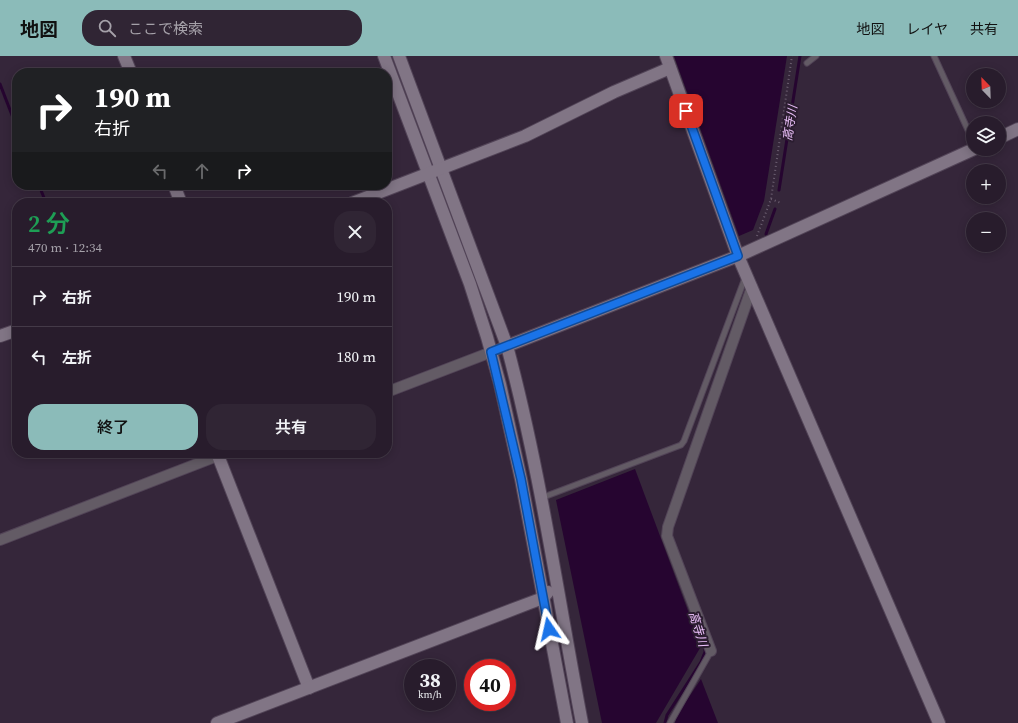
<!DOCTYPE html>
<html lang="ja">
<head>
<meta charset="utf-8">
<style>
  :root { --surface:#281c2c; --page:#302534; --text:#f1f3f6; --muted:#a5a1a9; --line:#443a48; --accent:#8bbbb9 }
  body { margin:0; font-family:"Source Serif 4","Noto Sans JP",serif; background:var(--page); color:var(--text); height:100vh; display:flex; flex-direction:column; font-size:15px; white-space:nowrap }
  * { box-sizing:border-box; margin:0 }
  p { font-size:13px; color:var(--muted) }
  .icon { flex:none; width:22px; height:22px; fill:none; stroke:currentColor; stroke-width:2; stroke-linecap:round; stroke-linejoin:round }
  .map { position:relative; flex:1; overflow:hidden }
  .sheet { position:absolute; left:12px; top:142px; width:380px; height:260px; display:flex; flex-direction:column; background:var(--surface); border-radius:16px; box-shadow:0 2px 10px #0003,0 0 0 1px var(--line) }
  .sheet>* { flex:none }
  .guide { position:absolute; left:12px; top:12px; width:380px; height:122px; border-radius:16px; box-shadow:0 2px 10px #0003,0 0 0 1px var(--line); background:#202124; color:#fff; overflow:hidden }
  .needle { width:26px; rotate:337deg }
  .fabs { position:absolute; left:966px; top:12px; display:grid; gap:8px }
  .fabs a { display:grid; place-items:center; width:40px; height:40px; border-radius:50%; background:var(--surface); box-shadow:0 2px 10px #0003,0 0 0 1px var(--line); font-size:20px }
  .speed { position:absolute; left:404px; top:603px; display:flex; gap:8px; font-size:20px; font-weight:700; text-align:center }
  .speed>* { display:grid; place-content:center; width:52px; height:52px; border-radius:50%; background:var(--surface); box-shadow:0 2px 10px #0003,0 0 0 1px var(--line); line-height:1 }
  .speed small { font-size:10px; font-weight:400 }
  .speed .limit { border:6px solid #d22; background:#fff; color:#111 }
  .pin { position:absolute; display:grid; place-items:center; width:34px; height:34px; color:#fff; margin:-17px; border-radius:8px; box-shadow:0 2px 6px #0006 }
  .me { position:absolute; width:44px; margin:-22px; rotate:349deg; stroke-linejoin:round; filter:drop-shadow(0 0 3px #0008) }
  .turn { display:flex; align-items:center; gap:14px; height:84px; padding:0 16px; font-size:18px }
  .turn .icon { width:52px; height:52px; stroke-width:2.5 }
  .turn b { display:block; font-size:28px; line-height:34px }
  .lanes { display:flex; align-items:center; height:38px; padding:0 16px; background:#0003; justify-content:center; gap:20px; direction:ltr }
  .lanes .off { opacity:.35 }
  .round { display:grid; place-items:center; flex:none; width:42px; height:42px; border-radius:16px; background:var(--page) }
  .headline { display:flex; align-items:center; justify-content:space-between; height:68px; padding:0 16px }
  h1 { font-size:24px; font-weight:600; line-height:30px; color:#1e9e55 }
  .button { display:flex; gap:8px; margin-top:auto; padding:8px 16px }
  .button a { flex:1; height:46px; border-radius:16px; background:var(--accent); color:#111; font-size:16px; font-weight:600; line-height:46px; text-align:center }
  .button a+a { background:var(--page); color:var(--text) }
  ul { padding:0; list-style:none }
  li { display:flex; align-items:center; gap:12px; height:60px; padding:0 16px; border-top:1px solid var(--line) }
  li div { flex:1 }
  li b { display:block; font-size:15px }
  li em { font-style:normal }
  header { display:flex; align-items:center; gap:24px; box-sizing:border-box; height:56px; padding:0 20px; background:var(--accent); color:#111 }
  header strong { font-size:19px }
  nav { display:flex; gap:22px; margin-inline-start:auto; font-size:14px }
  .search { width:280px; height:36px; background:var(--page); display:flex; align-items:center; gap:10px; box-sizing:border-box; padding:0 14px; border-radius:16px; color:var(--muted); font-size:15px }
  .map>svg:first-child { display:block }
  .water { fill:#260530 }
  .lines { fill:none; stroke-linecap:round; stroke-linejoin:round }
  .stream { stroke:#260530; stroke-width:3 }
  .lane-casing { stroke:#524457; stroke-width:7 }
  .street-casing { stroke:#524457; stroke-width:12 }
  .secondary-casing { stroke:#524457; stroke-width:14 }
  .path { stroke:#6c5f71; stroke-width:2; stroke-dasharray:1 3; stroke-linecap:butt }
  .lane { stroke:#635b65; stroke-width:5 }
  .street { stroke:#635b65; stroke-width:10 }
  .secondary { stroke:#817585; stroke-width:12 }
  .route-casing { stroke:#114b97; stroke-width:10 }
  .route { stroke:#1a73e8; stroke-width:7 }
  .labels { text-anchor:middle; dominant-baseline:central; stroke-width:4; stroke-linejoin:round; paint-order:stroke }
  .water-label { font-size:12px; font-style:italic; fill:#ecc0fb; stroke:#2b1d30 }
</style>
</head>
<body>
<header>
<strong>地図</strong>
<div class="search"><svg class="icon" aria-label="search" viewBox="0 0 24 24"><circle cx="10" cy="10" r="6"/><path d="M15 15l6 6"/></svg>ここで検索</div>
<nav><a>地図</a><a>レイヤ</a><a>共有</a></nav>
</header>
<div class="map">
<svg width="1018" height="667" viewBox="0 0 1018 667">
  <rect width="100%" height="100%" fill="#35263a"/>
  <g class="water">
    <path d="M674,0H787L764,145L753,174L739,180Z"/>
    <path d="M635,413L700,587V592L656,667H602L556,444Z"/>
    <path d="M701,623L718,667H675L677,659Z"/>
  </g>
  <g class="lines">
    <g class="stream">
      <path d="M0,28L17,72"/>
      <path d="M39,129L46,147"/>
      <path d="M779,134L800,0"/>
      <path d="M766,178L775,153"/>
      <path d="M665,667L667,659L701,606L705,596V591"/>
    </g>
    <g class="lane-casing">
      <g id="lane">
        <path d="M934,0L973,85"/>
        <path d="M807,7L816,0"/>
        <path d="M541,442L681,389L684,385L745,222"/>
        <path d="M670,667L711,595"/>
      </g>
    </g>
    <g class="street-casing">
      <g id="street">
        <path d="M387,336L507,290"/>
        <path d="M0,484L225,397"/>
        <path d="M711,595L667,480L668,471L752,231"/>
      </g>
    </g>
    <g class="secondary-casing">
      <g id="secondary">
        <path d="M124,0L131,17"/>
        <path d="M384,0L470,228L487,281L500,328L521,423L567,667"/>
        <path d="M399,0L507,290C540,413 558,541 582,667"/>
        <path d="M666,0L738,200L939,667"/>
        <path d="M999,82L1018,73"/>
        <path d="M174,129L181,147"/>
        <path d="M352,147L525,80L614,36L670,12"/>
        <path d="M0,280L17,274"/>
        <path d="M507,290L738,200L974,93"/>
        <path d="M217,397L309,632"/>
        <path d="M217,667L527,548L543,542L548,536"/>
      </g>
    </g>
    <g class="path">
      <path d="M771,143L781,147"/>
      <path d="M757,180L771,143L792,0"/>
    </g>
    <use href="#lane" class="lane"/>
    <use href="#street" class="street"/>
    <use href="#secondary" class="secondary"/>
  </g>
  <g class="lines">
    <g class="route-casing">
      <path id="route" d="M549,573L521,423L491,296L738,200L686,55"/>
    </g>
    <use href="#route" class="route"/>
  </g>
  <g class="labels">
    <g class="water-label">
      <text transform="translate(790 67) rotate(-81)">高寺川</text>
      <text transform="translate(698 573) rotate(73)">高寺川</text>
    </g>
  </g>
</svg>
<div class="fabs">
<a><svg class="needle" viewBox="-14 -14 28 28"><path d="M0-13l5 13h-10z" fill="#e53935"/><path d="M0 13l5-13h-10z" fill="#a5a1a9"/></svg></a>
<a><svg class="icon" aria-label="layers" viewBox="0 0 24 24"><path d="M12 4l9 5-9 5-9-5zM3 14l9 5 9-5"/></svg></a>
<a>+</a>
<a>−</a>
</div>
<div class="speed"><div>38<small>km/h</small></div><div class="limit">40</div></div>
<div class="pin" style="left:686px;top:55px;background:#d93025"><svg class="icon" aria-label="arrive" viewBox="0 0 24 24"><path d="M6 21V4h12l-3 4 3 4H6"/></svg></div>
<svg class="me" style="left:549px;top:573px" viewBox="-20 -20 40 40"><path d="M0-17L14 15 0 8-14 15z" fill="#1a73e8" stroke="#fff" stroke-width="4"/></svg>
<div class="guide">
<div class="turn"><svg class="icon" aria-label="right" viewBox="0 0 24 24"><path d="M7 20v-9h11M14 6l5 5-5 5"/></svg><div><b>190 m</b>右折</div></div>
<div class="lanes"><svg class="icon off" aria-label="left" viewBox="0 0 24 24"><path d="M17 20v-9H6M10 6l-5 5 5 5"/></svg><svg class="icon off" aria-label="ahead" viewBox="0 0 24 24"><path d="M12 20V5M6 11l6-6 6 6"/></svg><svg class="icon" aria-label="right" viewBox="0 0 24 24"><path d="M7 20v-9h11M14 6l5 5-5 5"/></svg></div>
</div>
<section class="sheet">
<div class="headline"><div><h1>2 分</h1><p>470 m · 12:34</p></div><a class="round"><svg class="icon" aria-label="close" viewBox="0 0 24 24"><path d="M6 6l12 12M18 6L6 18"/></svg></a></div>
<ul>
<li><svg class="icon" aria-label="right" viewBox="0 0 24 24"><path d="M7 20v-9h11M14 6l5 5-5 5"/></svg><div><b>右折</b></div><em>190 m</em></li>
<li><svg class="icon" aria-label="left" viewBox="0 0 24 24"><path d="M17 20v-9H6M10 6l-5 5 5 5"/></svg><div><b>左折</b></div><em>180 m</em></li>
</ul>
<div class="button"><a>終了</a><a>共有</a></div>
</section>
</div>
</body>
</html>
